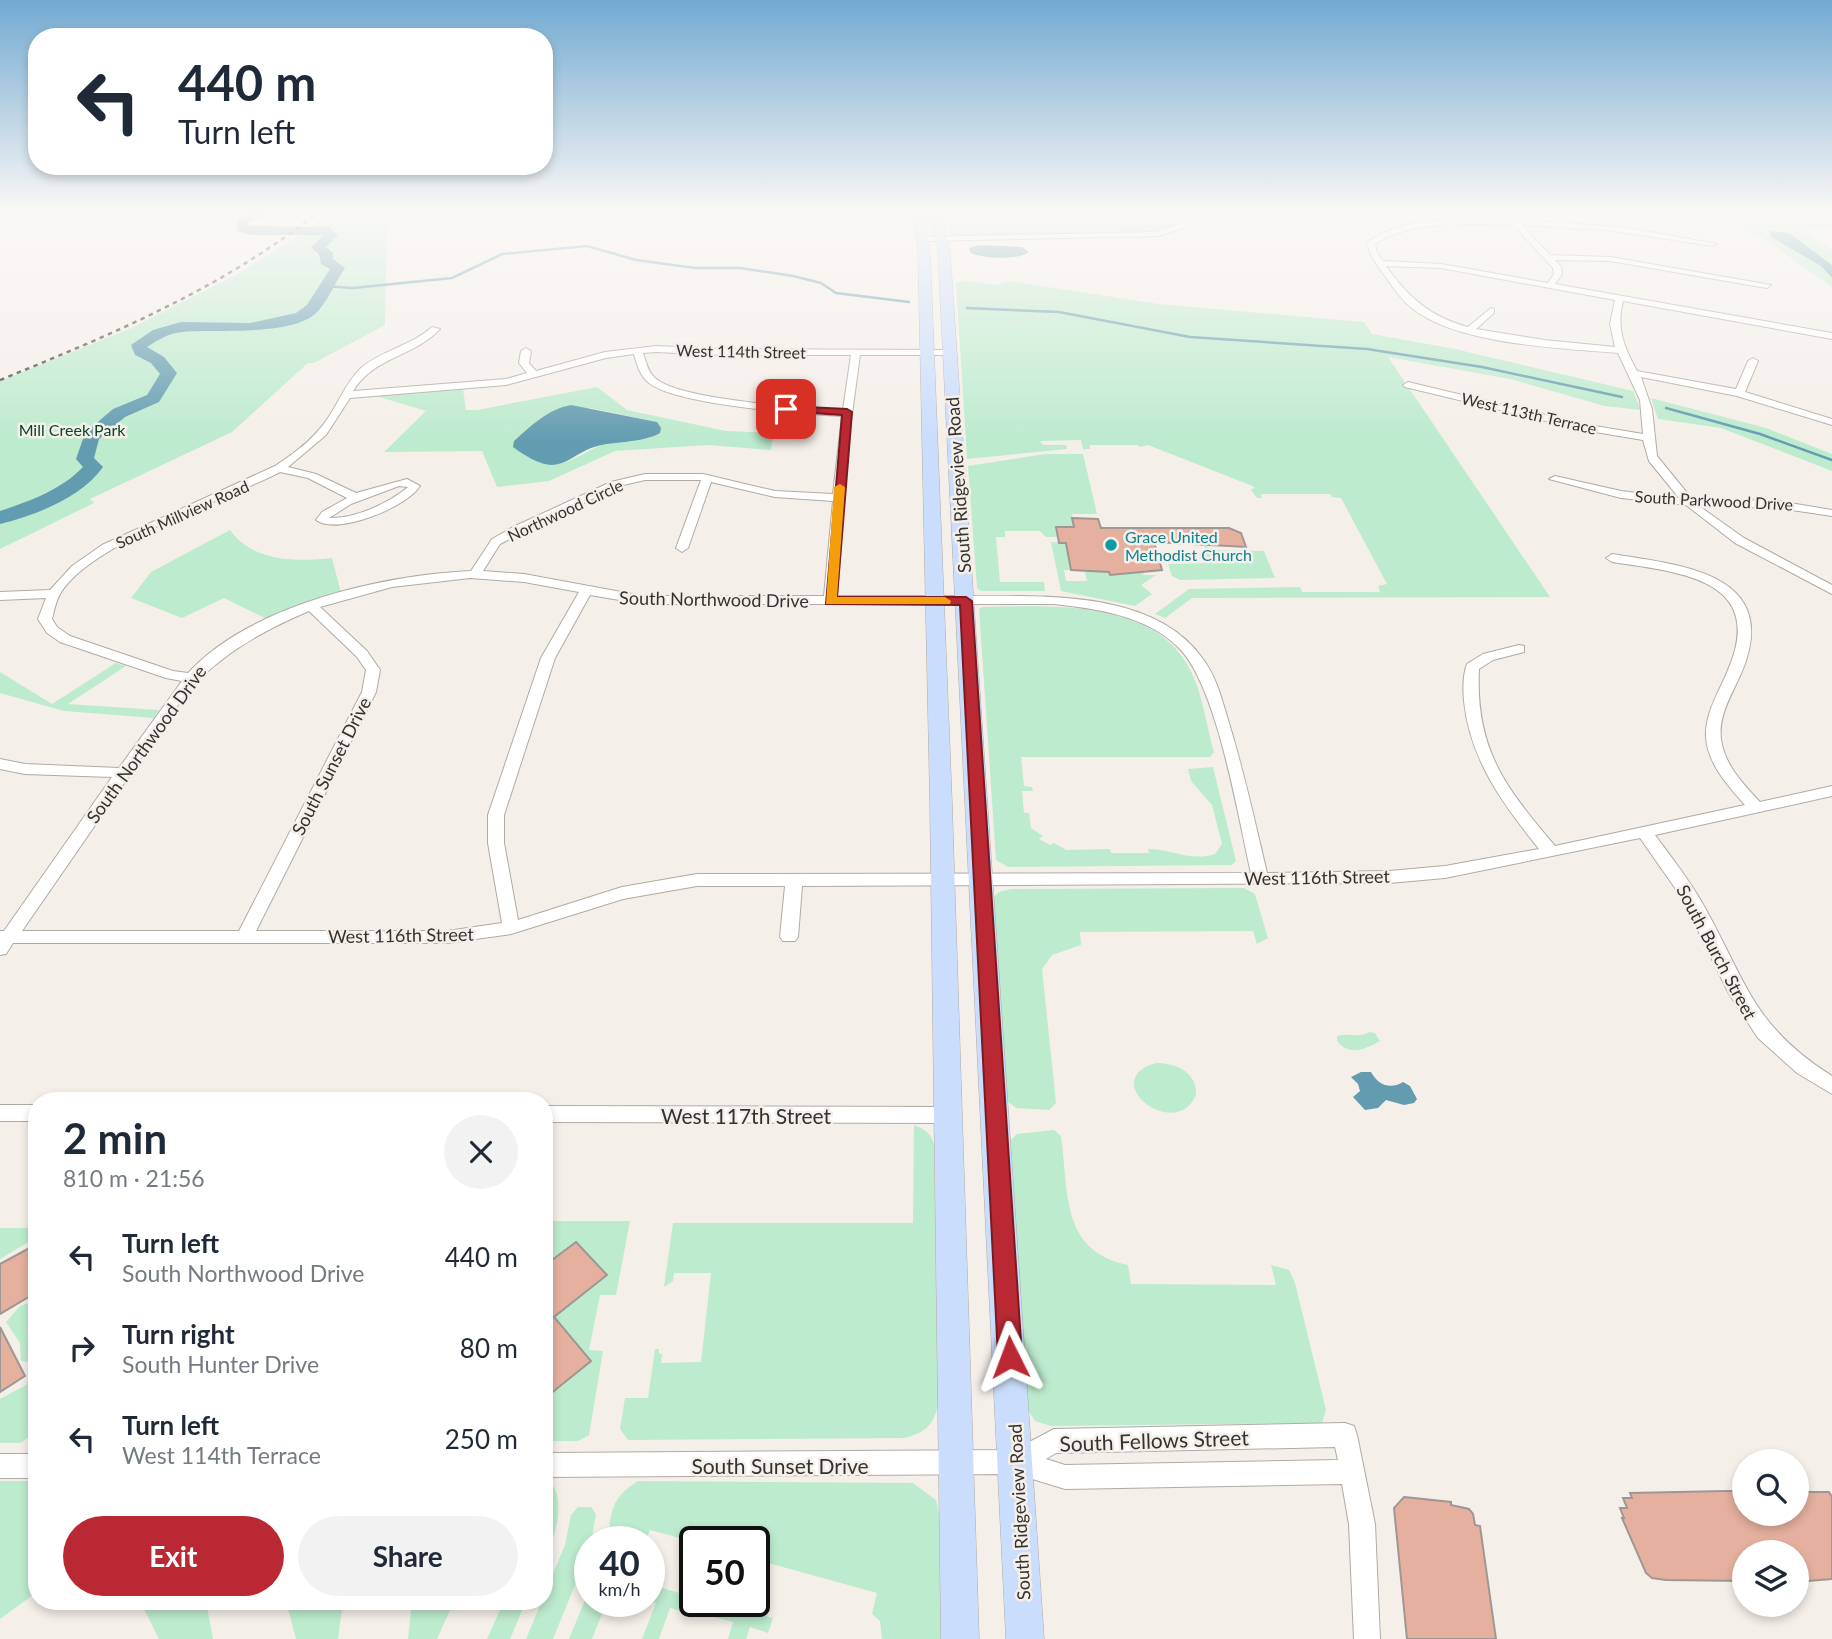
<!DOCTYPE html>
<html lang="en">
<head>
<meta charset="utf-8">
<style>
  :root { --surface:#fff; --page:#f2f2f3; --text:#1f2937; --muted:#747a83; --accent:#ba2933 }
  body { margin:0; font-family:Lato,sans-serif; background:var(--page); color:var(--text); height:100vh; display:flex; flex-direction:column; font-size:26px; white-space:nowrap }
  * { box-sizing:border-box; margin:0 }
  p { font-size:23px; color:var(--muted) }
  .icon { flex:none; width:38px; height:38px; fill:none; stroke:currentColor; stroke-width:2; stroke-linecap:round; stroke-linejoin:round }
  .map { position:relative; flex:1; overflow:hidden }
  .drawer { position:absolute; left:28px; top:1092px; width:525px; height:518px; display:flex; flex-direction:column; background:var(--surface); border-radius:28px; box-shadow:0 4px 10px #0003 }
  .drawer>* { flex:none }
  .top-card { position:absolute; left:28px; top:28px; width:525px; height:147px; border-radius:28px; box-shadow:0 4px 10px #0003; background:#fff; color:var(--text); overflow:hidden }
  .buttons { position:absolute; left:1732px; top:1449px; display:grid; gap:14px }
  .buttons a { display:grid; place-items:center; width:77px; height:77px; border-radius:50%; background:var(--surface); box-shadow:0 4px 10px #0003; font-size:35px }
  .speed { position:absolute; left:574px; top:1526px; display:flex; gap:14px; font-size:35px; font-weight:700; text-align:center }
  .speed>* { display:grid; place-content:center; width:91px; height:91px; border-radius:50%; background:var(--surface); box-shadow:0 4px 10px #0003; line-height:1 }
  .speed small { font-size:18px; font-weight:400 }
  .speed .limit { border:4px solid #111; border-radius:10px; background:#fff; color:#111 }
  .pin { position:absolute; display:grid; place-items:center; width:60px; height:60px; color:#fff; margin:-30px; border-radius:14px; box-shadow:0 4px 10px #0006 }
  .me { position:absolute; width:77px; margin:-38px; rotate:357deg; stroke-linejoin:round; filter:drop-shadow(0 0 5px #0008) }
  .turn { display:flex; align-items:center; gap:24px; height:147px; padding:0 35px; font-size:32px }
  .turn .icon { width:91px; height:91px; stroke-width:2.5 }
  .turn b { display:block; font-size:49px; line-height:60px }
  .round { display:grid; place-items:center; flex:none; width:74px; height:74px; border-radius:37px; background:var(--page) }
  .overview { display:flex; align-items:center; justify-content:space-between; height:119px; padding:0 35px }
  h1 { font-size:42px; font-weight:700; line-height:52px }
  .action { display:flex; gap:14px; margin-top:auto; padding:14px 35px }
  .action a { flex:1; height:80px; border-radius:42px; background:var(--accent); color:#fff; font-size:28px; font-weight:700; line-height:80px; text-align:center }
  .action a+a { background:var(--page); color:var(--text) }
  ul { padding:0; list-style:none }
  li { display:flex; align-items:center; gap:21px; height:91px; padding:0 35px }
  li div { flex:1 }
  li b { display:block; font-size:26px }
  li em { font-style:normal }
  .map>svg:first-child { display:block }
  .green { fill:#bdebce; fill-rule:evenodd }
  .water { fill:#639cb0 }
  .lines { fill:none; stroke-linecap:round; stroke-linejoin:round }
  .stream { stroke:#639cb0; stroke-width:2.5 }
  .river { fill:#639cb0; fill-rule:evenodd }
  .building { fill:#e5b09e; stroke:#9f9794; stroke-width:2 }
  .minor-casing { stroke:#b0aaa4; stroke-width:2 }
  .secondary-casing { stroke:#b0aaa4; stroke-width:1 }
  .minor { fill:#fff; fill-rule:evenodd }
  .secondary { fill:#caddfc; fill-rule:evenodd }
  .rail { stroke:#4b4946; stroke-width:2.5; stroke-dasharray:4.5 4.5; stroke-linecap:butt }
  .route { fill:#ba2933; stroke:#791b21; stroke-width:2 }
  .slow { fill:#f59e0b }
  .culture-dot { fill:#0f9aa8; stroke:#f5efe9; stroke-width:2.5 }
  .labels { text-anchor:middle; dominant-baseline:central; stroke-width:5; stroke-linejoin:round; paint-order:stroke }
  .far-street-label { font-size:16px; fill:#343230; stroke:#f5efe9 }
  .far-park-label { font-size:16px; fill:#084529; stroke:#f5efe9 }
  .far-culture-label { font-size:16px; fill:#0d838f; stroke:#f5efe9; text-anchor:start }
  .street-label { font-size:18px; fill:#343230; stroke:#f5efe9 }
  .near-street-label { font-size:21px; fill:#343230; stroke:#f5efe9 }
</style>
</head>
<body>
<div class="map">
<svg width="1832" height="1639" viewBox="0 0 1832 1639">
  <rect width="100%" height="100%" fill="#f5efe9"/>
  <g class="green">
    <path d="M330,211H395L387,222L385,325L314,363H308L232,432L90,499L94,503L0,549V381L131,328L240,273L320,222Z"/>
    <path d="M949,211H1175L1179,218L1170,227L1152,232L956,236L950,234Z"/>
    <path d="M1724,211H1832V228L1798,229L1832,250V265L1792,235L1777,231L1771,237L1821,266L1832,278V287Z"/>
    <path d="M967,281L995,285L1009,281L1158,304L1364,322L1372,334L1455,349L1633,391L1641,410L1605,406L1510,379L1388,357L1550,597L1192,598L1165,618L1155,614L1189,589L1300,587L1302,592H1380L1378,586L1387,584L1341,498L1332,497L1330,494H1261L1262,498H1257L1251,490L1255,487L1148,445L1140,447L1138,445H1090V449H1083L1081,440L1040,441L1043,445H1066L1067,449L967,459L956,282Z"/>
    <path d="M597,387L627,410L726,431L773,433L771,450L708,445L615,451L549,481L497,487L482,451L384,452L426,411L373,395L463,389L466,410H477ZM590,408L657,422L651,438C636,439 621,439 607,443C587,449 560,473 540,461Z"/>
    <path d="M1651,398L1766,428L1832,454V471L1721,428L1658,419Z"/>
    <path d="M1045,454H1083L1097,514H1072L1074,527H1056L1058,537H1046L1040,531H1005V537H996L1000,582H1044L1045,591H981L977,588L968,466Z"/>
    <path d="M230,530C253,562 296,562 332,558L341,593L267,619L224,598L182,618L131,598L151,572Z"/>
    <path d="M1051,542L1066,543L1071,570H1064L1066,581H1087L1085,572H1109L1110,575L1142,572L1144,575H1156L1141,585L1152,594L1135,606L1061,591Z"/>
    <path d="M1204,545L1215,550L1264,551L1275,578L1180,580L1172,576L1168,564L1209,563Z"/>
    <path d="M983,607C1047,606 1149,599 1187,664C1202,689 1206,724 1214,752L1210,757H1021L1024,786L1032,787L1033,791H1022L1024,813H1029L1031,828L1043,836L1039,839L1050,845L1054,843L1066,850L1110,849L1111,853H1149L1148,849C1172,849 1191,862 1215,854L1222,844L1212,805L1191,781L1188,769L1213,767L1236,861L1232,865L1008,867L996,860L979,609Z"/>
    <path d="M116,663L126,666L68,704L159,710L154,718L64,711L0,693V672L52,704Z"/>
    <path d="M1244,888L1255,894L1268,938L1257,944L1253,931L1080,932L1081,945L1052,955L1042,969L1056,1103L1049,1110L1016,1108L1002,1097L991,899L999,892L1011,889Z"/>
    <path d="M1369,1032L1375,1033L1380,1041C1365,1049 1350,1057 1337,1041V1036C1348,1032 1357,1039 1369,1032Z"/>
    <path d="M1156,1063C1176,1063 1197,1072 1196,1095C1175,1143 1096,1080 1156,1063Z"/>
    <path d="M914,1125C925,1129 932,1134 934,1145L938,1404C934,1425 925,1433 904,1438L628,1440L620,1429L625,1398H648L655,1349H659V1353L662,1354L661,1363L701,1362L711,1273H674L673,1281L664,1287L673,1223H913Z"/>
    <path d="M1054,1130L1061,1136C1069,1192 1060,1251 1128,1265L1131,1284L1276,1285L1271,1265L1289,1270L1295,1283L1326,1410L1322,1423L1051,1426L1035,1421L1023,1402L1006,1145L1017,1134Z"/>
    <path d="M544,1221H630L616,1295H600L589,1350L603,1351L589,1435L578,1441H544V1399L591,1361L554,1317L607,1275L576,1242L544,1266Z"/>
    <path d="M0,1228H37V1241H30L0,1259Z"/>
    <path d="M37,1300V1388L30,1400L37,1401V1432L20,1443H0V1399L26,1385L33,1368L30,1362L21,1361L20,1343L6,1322L20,1306Z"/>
    <path d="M0,1481H37V1592L0,1619Z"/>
    <path d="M638,1481L913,1483L936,1500L939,1514L941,1639H882L880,1621L872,1614L877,1593L754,1559V1542H695L650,1530L645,1542H607C612,1510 610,1499 638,1481Z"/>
    <path d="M544,1482L551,1483C567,1504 554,1538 544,1560Z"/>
    <path d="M578,1507H591L596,1514L590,1548L553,1639H526L565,1545L571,1515Z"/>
    <path d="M649,1584L693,1597L688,1613L670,1608L659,1639H642L656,1603L649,1601Z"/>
    <path d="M590,1588V1601H607L592,1639H569Z"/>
    <path d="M140,1601H206L213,1639H159Z"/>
    <path d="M286,1601H343L338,1639H296Z"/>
    <path d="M412,1601H454L437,1639H408Z"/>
    <path d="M504,1601H526L510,1639H487Z"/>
    <path d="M719,1603L773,1618L768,1633L750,1627L746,1639H728L733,1622L714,1617Z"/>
  </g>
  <g class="water">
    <path d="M1769,231L1789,233L1832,265V278L1821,266L1771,237Z"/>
    <path d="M980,245L1022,247L1029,252C1019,260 984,259 971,253L969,248Z"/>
    <path d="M571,405L657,422L661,428L660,433C641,444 613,440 591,448C577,453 568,464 552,465C540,465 522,454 513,447L514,441C531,426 548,409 571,405Z"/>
    <path d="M1361,1072H1371C1378,1085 1390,1090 1403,1082L1410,1086L1417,1099L1414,1103L1404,1105L1386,1100L1378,1108L1365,1110L1353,1097L1360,1091L1358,1084L1351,1077Z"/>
  </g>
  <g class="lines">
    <g class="stream">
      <path d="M324,286L353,288L452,278L502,254L587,246L636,260L695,268H740L793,276L821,283L836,293L909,302"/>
      <path d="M967,308L1059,312L1190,337L1367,349L1482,367L1622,397"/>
      <path d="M1666,408L1760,434L1832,460"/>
    </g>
    <path class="river" d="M257,211H277L248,223V226L329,227L338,235L326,247L333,253V259L345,268C336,281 329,298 319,310C296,338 214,328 182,332C169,333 158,340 147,347L164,357L177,373L159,402L125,417L99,439L94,458L103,467C81,498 36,515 0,524V511C30,501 61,490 83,467L76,459L85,433L113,409L147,395L160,374L151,363L135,355L131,345L153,330L181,322L250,323L296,313L307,305L330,269L321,264L319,254L311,247L324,235H251L237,231V218Z"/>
  </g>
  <g class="building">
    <path d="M1072,518L1098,519L1101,528H1229L1241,533L1246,547L1154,542L1162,570L1110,575L1109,572L1071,570L1066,543H1059L1056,527H1074Z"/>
    <path d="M576,1242L607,1275L554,1317L591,1361L544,1399V1266Z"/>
    <path d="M37,1244V1292L0,1314V1264Z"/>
    <path d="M0,1327L25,1376L0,1392Z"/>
    <path d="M1726,1491H1745V1514H1797V1492H1829L1832,1497V1579L1797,1582V1552H1745V1581L1666,1580L1652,1578L1646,1573L1622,1518H1624L1620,1508H1627L1623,1498H1632L1630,1493Z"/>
    <path d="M1404,1497L1451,1502V1505L1469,1509L1473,1514L1475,1525L1480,1526L1496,1639H1407L1394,1508Z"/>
  </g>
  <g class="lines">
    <g class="minor-casing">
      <g id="minor">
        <path d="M1178,211H1186L1190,220L1186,227L1159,236L923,241L919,239L923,237L1158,232L1180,223L1182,220Z"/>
        <path d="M1501,211H1509L1517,220L1622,227L1717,244L1713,246L1606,230L1522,225L1550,255L1610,257L1771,285L1767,288L1610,261L1555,260L1561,267L1562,274L1555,284L1832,333V339L1623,301C1616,328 1624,347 1637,371L1736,389L1748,361L1753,358L1758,361L1745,392L1832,419V425L1737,396L1641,377L1652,409L1657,456L1692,499L1778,501L1832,510V516L1778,508L1699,506L1744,538L1832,585V594L1735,543L1686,505L1621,498L1549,479L1555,476L1621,491L1679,498L1649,461L1643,440L1583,430L1405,387L1403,385L1408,382L1583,424L1643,434L1640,400L1618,353C1561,348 1459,345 1413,309C1401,300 1393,287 1385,276C1377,265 1370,256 1367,243C1398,215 1469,220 1508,220ZM1513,225L1553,268L1554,274L1548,283L1441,264L1383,261L1377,253L1375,244C1409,220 1472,224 1513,225ZM1386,266L1441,268L1615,300L1610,324L1615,347L1545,340L1476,329L1494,313V309L1491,308L1468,327C1430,317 1408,297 1386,266Z"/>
        <path d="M432,327L440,329C414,357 375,356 353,391L506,379L527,373L519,363L521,351L526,348L531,351L529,363L536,371L605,352L656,346L721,349L953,350L955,352L950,355H860L849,436L837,596C881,596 926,596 970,596C1044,596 1155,590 1203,659C1217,678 1222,700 1229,723C1244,772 1255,822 1267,873L1389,871L1445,866L1539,849C1503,804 1470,760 1464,701C1463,690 1463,674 1467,664L1483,654L1519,645L1524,646V652L1493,660L1479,669C1475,749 1505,787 1555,846L1745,805C1728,786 1707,763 1706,736C1705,713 1720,690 1728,670C1768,578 1677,572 1612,562L1606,558L1612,554C1679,565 1781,572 1743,669C1734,691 1718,714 1721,739C1724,764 1743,784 1760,802L1832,786V796L1655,835C1672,858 1690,881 1704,906C1747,983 1752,1025 1832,1076V1094L1797,1073L1758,1038L1729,994L1682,898L1640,838L1445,878L1389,883L802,886L798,937L795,941H783L780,937L785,886H697L623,899L511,934L447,943H13L6,954L0,955V931H4L112,777L25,774L0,769V759L25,764L119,768L182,681L166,678L60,642L47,633L38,619L46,598L0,600V592L50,590L72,566L102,545L275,466C295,453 315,438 328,418C339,402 346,382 361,368C382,350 411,346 432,327ZM656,352L721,355H851L843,410C806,408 678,400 655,378C648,372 646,362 643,353ZM634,354C637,365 640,376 649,383C676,405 803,414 842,416L833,494L775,491L703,474H645L611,482L513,527L492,539L471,571C383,575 250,605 188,673L173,671L70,636L57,627L52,619C54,611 56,601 60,594C91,542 225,501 280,472L308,478L347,498L322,512L316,520C337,536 407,507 420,486L407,479L356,493L316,474L288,467L326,435L350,398L506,385L606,358ZM645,480H701L676,548L682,552L688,548L711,482L775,497L833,501L824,596H643L524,574L483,571L500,544L521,533L619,486ZM399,486L408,487C389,503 355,519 329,518L351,504ZM470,578L524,582L579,592L541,658L488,815V843L502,923L447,931H256L376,692L380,670L367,651L320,607L392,587ZM590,595L643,604H1054C1097,609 1145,615 1178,647C1217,684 1238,817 1251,873L697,874L622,887L518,920L504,843V815L555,658ZM309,611L357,657L366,670L362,692L239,931H22L187,692C221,654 262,631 309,611Z"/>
        <rect x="0" y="1105" width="37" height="16"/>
        <path d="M544,1106L948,1107L955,1109L958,1115L955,1121L948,1123L544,1122Z"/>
        <path d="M1345,1423L1354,1426L1357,1435L1375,1524L1380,1639H1354L1349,1524L1342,1484L1065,1489L1016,1474L544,1477V1453L1014,1450L1054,1429ZM1335,1447L1338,1460L1065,1465L1046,1459L1056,1453Z"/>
        <rect x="0" y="1454" width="37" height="24"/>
      </g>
    </g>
    <g class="secondary-casing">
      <g id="secondary">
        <path d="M913,211H923L930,252L952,803L979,1639H941L930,803L918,252Z"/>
        <path d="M930,211H940L950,252L1044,1639H1006L938,252Z"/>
      </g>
    </g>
    <use href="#minor" class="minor"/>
    <use href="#secondary" class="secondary"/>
    <path class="rail" d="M0,380C113,334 223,288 320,211"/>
  </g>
  <linearGradient id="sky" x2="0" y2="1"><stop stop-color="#73aad2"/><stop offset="0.48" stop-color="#faf8f5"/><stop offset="1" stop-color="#faf8f5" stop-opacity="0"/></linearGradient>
  <rect width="1832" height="441" fill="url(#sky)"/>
  <path class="route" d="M786,406L847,409L852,412L837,597H966L972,601L1022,1357L1018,1365L1010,1368L1002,1365L998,1357L960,605L826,604L842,415L782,411L780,409Z"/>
  <path class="slow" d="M840,484L845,487L837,597H945L951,601L950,604H826L834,487Z"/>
  <circle class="culture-dot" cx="1111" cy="545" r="7"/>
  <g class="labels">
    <g class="far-street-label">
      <text transform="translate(741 351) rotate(1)">West 114th Street</text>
      <text transform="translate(1529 413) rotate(13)">West 113th Terrace</text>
      <text transform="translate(1714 500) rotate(3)">South Parkwood Drive</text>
      <text transform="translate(565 510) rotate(-25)">Northwood Circle</text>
      <text transform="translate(182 514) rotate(-24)">South Millview Road</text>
    </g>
    <g class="far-park-label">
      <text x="72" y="429">Mill Creek Park</text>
    </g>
    <g class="far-culture-label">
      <text x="1125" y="536">Grace United<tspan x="1125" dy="18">Methodist Church</tspan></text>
    </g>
    <g class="street-label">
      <text transform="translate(958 485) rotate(-94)">South Ridgeview Road</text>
      <text transform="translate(714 599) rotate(1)">South Northwood Drive</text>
      <text transform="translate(146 744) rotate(-54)">South Northwood Drive</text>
      <text transform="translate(331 766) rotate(-63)">South Sunset Drive</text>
      <text transform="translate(1317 877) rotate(-1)">West 116th Street</text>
      <text transform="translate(401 935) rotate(-1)">West 116th Street</text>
      <text transform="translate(1717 952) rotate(62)">South Burch Street</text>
      <text transform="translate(1019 1512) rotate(-93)">South Ridgeview Road</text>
    </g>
    <g class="near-street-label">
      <text x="746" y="1115">West 117th Street</text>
      <text transform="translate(1154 1440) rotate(-2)">South Fellows Street</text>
      <text x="780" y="1465">South Sunset Drive</text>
    </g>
  </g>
</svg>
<div class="buttons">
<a><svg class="icon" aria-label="search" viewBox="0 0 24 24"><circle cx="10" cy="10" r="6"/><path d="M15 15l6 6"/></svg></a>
<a><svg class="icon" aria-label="layers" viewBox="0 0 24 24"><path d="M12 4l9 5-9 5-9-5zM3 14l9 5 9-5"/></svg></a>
</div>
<div class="speed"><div>40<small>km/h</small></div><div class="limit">50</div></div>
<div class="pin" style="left:786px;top:409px;background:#d93025"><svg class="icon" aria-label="arrive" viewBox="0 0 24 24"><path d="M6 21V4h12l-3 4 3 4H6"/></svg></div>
<svg class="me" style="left:1010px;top:1357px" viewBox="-20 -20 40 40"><path d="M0-17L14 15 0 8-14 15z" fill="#ba2933" stroke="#fff" stroke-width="4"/></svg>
<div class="top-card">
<div class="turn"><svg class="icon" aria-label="left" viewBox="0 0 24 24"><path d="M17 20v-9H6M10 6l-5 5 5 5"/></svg><div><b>440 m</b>Turn left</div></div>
</div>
<section class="drawer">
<div class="overview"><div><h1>2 min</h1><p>810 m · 21:56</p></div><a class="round"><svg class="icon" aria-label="close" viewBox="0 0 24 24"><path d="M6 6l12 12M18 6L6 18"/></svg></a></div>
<ul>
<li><svg class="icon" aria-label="left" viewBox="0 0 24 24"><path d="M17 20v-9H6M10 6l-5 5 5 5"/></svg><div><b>Turn left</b><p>South Northwood Drive</p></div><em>440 m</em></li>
<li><svg class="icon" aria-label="right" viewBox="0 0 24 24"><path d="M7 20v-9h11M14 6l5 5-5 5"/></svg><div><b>Turn right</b><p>South Hunter Drive</p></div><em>80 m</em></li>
<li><svg class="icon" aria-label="left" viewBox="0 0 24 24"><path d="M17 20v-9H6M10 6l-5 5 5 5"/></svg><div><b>Turn left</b><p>West 114th Terrace</p></div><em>250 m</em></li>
</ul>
<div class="action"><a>Exit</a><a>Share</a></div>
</section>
</div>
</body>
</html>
